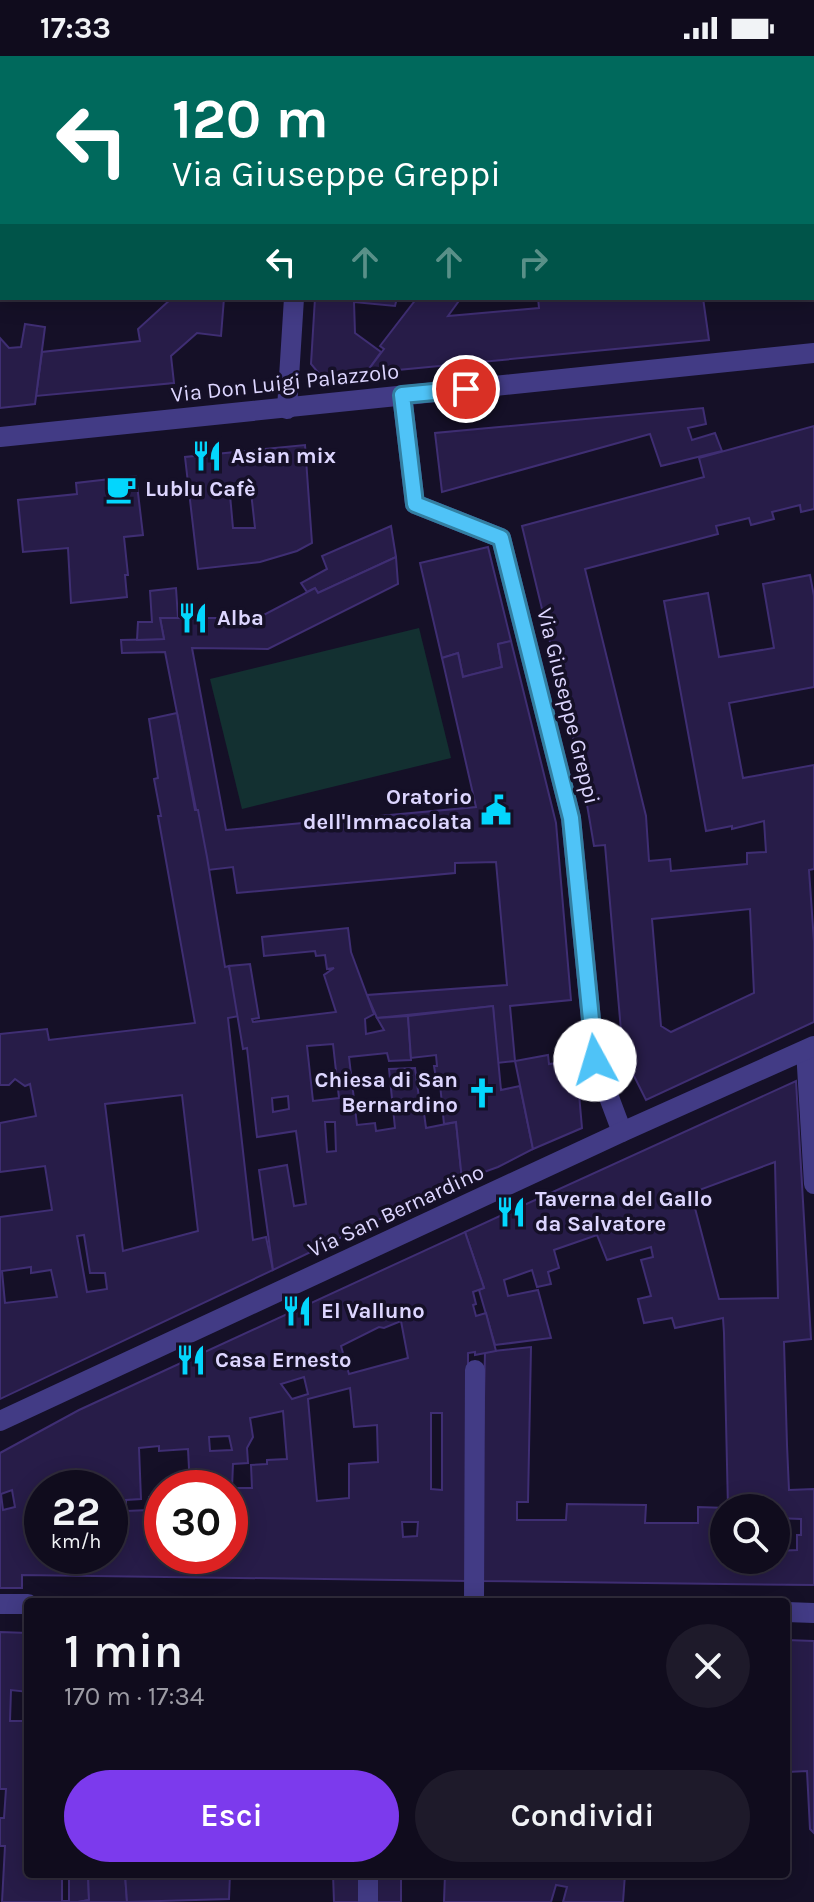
<!DOCTYPE html>
<html lang="it">
<head>
<meta charset="utf-8">
<style>
  :root { --surface:#100c1d; --page:#1e1a2a; --text:#f1f3f6; --muted:#9c9ba4; --line:#302c3b; --accent:#7c3aed }
  body { margin:0; font-family:Karla,sans-serif; background:var(--page); color:var(--text); height:100vh; display:flex; flex-direction:column; font-size:30px; white-space:nowrap }
  * { box-sizing:border-box; margin:0 }
  p { font-size:26px; color:var(--muted) }
  .icon { flex:none; width:44px; height:44px; fill:none; stroke:currentColor; stroke-width:2; stroke-linecap:round; stroke-linejoin:round }
  .map { position:relative; flex:1; overflow:hidden }
  .side { position:absolute; left:24px; top:1542px; width:766px; height:280px; display:flex; flex-direction:column; background:var(--surface); border-radius:8px; box-shadow:0 4px 20px #0003,0 0 0 2px var(--line) }
  .side>* { flex:none }
  .banner { position:absolute; left:0px; top:0px; width:814px; height:244px; box-shadow:0 4px 20px #0003,0 0 0 2px var(--line); background:#00695c; color:#fff; overflow:hidden }
  .controls { position:absolute; left:710px; top:1438px; display:grid; gap:16px }
  .controls a { display:grid; place-items:center; width:80px; height:80px; border-radius:50%; background:var(--surface); box-shadow:0 4px 20px #0003,0 0 0 2px var(--line); font-size:40px }
  .speed { position:absolute; left:24px; top:1414px; display:flex; gap:16px; font-size:40px; font-weight:700; text-align:center }
  .speed>* { display:grid; place-content:center; width:104px; height:104px; border-radius:50%; background:var(--surface); box-shadow:0 4px 20px #0003,0 0 0 2px var(--line); line-height:1 }
  .speed small { font-size:20px; font-weight:400 }
  .speed .limit { border:12px solid #d22; background:#fff; color:#111 }
  .pin { position:absolute; display:grid; place-items:center; width:68px; height:68px; color:#fff; margin:-34px; border:4px solid #fff; border-radius:50%; box-shadow:0 2px 8px #0007 }
  .me { position:absolute; width:88px; margin:-44px; rotate:354deg; stroke-linejoin:round; filter:drop-shadow(0 0 6px #0008) }
  .turn { display:flex; align-items:center; gap:28px; height:168px; padding:0 40px; font-size:36px }
  .turn .icon { width:104px; height:104px; stroke-width:2.5 }
  .turn b { display:block; font-size:56px; line-height:68px }
  .lanes { display:flex; align-items:center; height:76px; padding:0 40px; background:#0003; justify-content:center; gap:40px; direction:ltr }
  .lanes .off { opacity:.35 }
  .round { display:grid; place-items:center; flex:none; width:84px; height:84px; border-radius:42px; background:var(--page) }
  .headline { display:flex; align-items:center; justify-content:space-between; height:136px; padding:0 40px }
  h1 { font-size:48px; font-weight:600; line-height:60px }
  .cta { display:flex; gap:16px; margin-top:auto; padding:16px 40px }
  .cta a { flex:1; height:92px; border-radius:48px; background:var(--accent); color:#fff; font-size:32px; font-weight:600; line-height:92px; text-align:center }
  .cta a+a { background:var(--page); color:var(--text) }
  .status { display:flex; justify-content:space-between; align-items:center; height:56px; padding:0 40px; background:var(--surface); direction:ltr }
  .status svg { height:22px; fill:currentColor }
  .map>svg:first-child { display:block }
  .green { fill:#133031 }
  .building { fill:#271c48; stroke:#3f2e73; stroke-width:2; fill-rule:evenodd }
  .lines { fill:none; stroke-linecap:round; stroke-linejoin:round }
  .street { stroke:#423b85; stroke-width:20 }
  .route-casing { stroke:#337fa1; stroke-width:20 }
  .route { stroke:#4fc3f7; stroke-width:14 }
  .labels { text-anchor:middle; dominant-baseline:central; stroke-width:7; stroke-linejoin:round; paint-order:stroke }
  .street-label { font-size:22px; fill:#ddd6ff; stroke:#151027 }
  .poi-label { font-size:22px; font-weight:bold; fill:#ddd6ff; stroke:#151027; text-anchor:start }
</style>
</head>
<body>
<div class="status"><b>17:33</b><svg viewBox="0 0 49 12"><path d="M0 12V9h3v3zM5 12V6h3v6zM10 12V3h3v9zM15 12V0h3v12zM26 1h20v11H26zM47 4h2v5h-2z"/></svg></div>
<div class="map">
<svg width="814" height="1846" viewBox="0 0 814 1846">
  <rect width="100%" height="100%" fill="#151027"/>
  <path class="green" d="M419,572L451,702L242,753L210,623Z"/>
  <g class="building">
    <path d="M0,66H2L0,193Z"/>
    <path d="M172,242H224L221,280L197,277L171,300L174,327L36,340L42,296L140,285L138,273Z"/>
    <path d="M315,242H405H397L395,250L354,246L355,277L381,296L366,317L321,320L311,308Z"/>
    <path d="M417,242H461L448,260L539,252L538,242H703L709,284L366,317L384,293L380,290Z"/>
    <path d="M25,268L45,271L35,348L0,352V282L9,292L21,291Z"/>
    <path d="M703,352L706,368L688,372L692,384L715,377L722,395L661,410L650,378L442,436L435,377Z"/>
    <path d="M814,370V453L801,456L800,449L772,456L774,463L751,469L749,462L716,470L718,478L585,513L646,760L649,805L670,803L671,815L747,808V797L766,796L764,765L732,773V770L706,775L664,545L708,537L719,601L774,592L763,528L810,519L814,540V631L729,647L743,722L814,709V813L809,814L814,886V966L646,1044L623,998L605,789L594,790L582,719L522,470L704,421L699,402ZM750,853L754,937L671,976L661,970L652,863Z"/>
    <path d="M305,389L312,487L297,495L260,506L198,513L185,401ZM251,436L255,472H233L230,439Z"/>
    <path d="M136,420L143,479L124,481L128,519H125L127,541L71,547L68,492L23,496L18,444L77,438L76,427Z"/>
    <path d="M391,470L396,501L318,537L315,532L307,536L301,527L327,513L322,500Z"/>
    <path d="M488,491L511,585L498,588L502,611L463,621L458,597L442,602L420,507Z"/>
    <path d="M396,501L398,528L268,593L192,592L226,774L476,751L442,602L458,597L463,621L470,619L502,611L498,588L511,585L556,767L571,944L510,950L515,1005L497,1007L493,950L377,962L367,939L507,929L496,806L455,807V817L237,837L233,811L208,814L165,596L122,597L121,584L164,583L160,562H258L315,532L318,537Z"/>
    <path d="M176,532L178,562H160L164,583L137,584L138,566H152L150,535Z"/>
    <path d="M177,657L195,754H198L207,801L225,911L229,910L239,960L228,962L253,1184L266,1181L273,1214L0,1343V1161L52,1154L45,1110L0,1116V1067L36,1060L30,1028L25,1030L15,1023L9,1029H0V978L47,973L49,984L195,967L158,760H161L154,723L158,722L149,663ZM182,1039L198,1175L123,1195L105,1048ZM84,1179L90,1217H105L107,1233L87,1236L77,1180ZM31,1211V1217L51,1214L57,1241L5,1247L2,1215Z"/>
    <path d="M348,872L351,896L374,958L365,963L366,978L384,974L377,962L408,960L411,1004L389,1005L387,997L349,1001L357,1069L375,1067L376,1075L395,1072L389,1013L415,1012L421,1057H424L426,1072L456,1066L462,1124L273,1214L259,1114L287,1109L294,1150L306,1148L296,1075L257,1081L247,992L243,993L229,910L250,908L259,962L252,963L253,966L336,956L324,919L334,912L327,913L325,899L316,900L315,895L264,900L262,881ZM333,988L339,1042L313,1045L307,990ZM288,1040L289,1053L273,1056L272,1042ZM325,1066H335L336,1095L327,1096Z"/>
    <path d="M493,950L501,1034L520,1030L533,1093L498,1111L462,1124L456,1066L444,1068L440,1028L437,1029L434,1010H437L436,999L411,1002L408,960Z"/>
    <path d="M548,999L549,1008L576,1004L582,1072L533,1093L515,1005Z"/>
    <path d="M796,1025L811,1283L784,1286L787,1389L789,1434L814,1433V1529L480,1525L485,1296L531,1291L528,1446H517V1464H566L567,1448L646,1449L645,1467H698V1451L728,1452L724,1277L723,1262L675,1272L672,1262L644,1267L638,1243L651,1240L641,1204L653,1201L651,1191L607,1204L597,1179L554,1194L559,1212L548,1216L551,1228L537,1231L532,1214L504,1224L508,1240L538,1234L551,1282L495,1289L479,1234L484,1232L465,1176ZM775,1106L778,1242L719,1243L691,1137ZM760,1443L769,1444L770,1452H776V1462L801,1463V1479H797V1494L776,1495V1488V1504H724V1452H760Z"/>
    <path d="M465,1176L484,1232L473,1236L476,1248L473,1249L476,1260L486,1257L496,1295L475,1299V1296L468,1297V1525L22,1519V1532H0V1397L79,1354ZM401,1265L408,1302L349,1318L341,1290L379,1271L384,1272ZM304,1321L308,1338L292,1343L281,1328ZM350,1332L354,1371L377,1369L378,1406L349,1408V1442L317,1445L308,1343ZM283,1355L287,1403L267,1404V1408L251,1409L252,1432H232L233,1408L248,1407L247,1392L253,1381L250,1362ZM431,1357H442V1434L431,1433ZM229,1380L232,1394L210,1395L209,1381ZM159,1390V1395L188,1393L190,1432H230V1500H162V1441H149V1454L126,1455V1444L141,1443L139,1392ZM74,1417L77,1432H110V1500H42V1432H57L55,1421ZM12,1434L15,1451L3,1454L1,1438ZM402,1466H418L417,1480L403,1481Z"/>
    <path d="M0,1576L28,1577V1636L11,1634L10,1665H28V1818H62V1845H69V1818H88L89,1844L78,1846H2L5,1790H0V1762H4L6,1733H0Z"/>
    <path d="M786,1584L814,1585V1777L810,1773L807,1715L788,1716Z"/>
    <path d="M88,1818H125L127,1846H78L89,1844Z"/>
    <path d="M125,1818H230L229,1843L127,1846Z"/>
    <path d="M333,1818H361V1846H334Z"/>
    <rect x="374" y="1818" width="27" height="28"/>
    <path d="M445,1818H539L554,1822L555,1818H625L623,1846H563L567,1831L556,1829L551,1846H444Z"/>
  </g>
  <g class="lines">
    <g class="street">
      <path d="M306,2V0"/>
      <path d="M402,339L415,448L501,482L571,762L595,1004L622,1076"/>
      <path d="M287,353L294,242"/>
      <path d="M0,381L814,297"/>
      <path d="M806,994L814,1128"/>
      <path d="M0,1365L622,1076L814,990"/>
      <path d="M474,1546L475,1314"/>
      <path d="M0,1548H28"/>
      <path d="M786,1556L814,1557"/>
      <path d="M368,1846V1818"/>
    </g>
  </g>
  <g class="lines">
    <g class="route-casing">
      <path id="route" d="M466,333L402,339L415,448L501,482L571,762L595,1004"/>
    </g>
    <use href="#route" class="route"/>
  </g>
  <defs>
    <g id="restaurant-bare" transform="scale(2.4)"><path d="M-5-6h1v4h1v-4h1v4h1v-4h1v5L-1.5 .5V6h-2V.5L-5-1ZM5-6V6H3V1.5H1.5Q1.5-4 5-6Z" fill="#03d6fd" stroke="#151027" stroke-width="2.5" paint-order="stroke"/></g>
    <g id="cafe-bare" transform="scale(2.4)"><path d="M-5.5-4.5H6V0H3Q3 3.5 0 3.5H-2.5Q-5.5 3.5-5.5 0ZM3-3.2v2h1.7v-2ZM-6 4.5H4V6H-6Z" fill="#03d6fd" stroke="#151027" stroke-width="2.5" paint-order="stroke"/></g>
    <g id="civic-bare" transform="scale(2.4)"><path d="M-.6-6.5H3V-4.5H.6V-3L4-1V1h2V6H-6V1h2V-1L-.6-3ZM-1.2 2.5V6h2.4V2.5Z" fill="#03d6fd" stroke="#151027" stroke-width="2.5" paint-order="stroke"/></g>
    <g id="church-bare" transform="scale(2.4)"><path d="M-1.2-6h2.4v3.5h3.3v2.4h-3.3V6h-2.4V-.1h-3.3v-2.4h3.3Z" fill="#03d6fd" stroke="#151027" stroke-width="2.5" paint-order="stroke"/></g>
  </defs>
  <g fill-rule="evenodd">
    <use href="#restaurant-bare" x="207" y="400"/>
    <use href="#cafe-bare" x="121" y="433"/>
    <use href="#restaurant-bare" x="193" y="562"/>
    <use href="#civic-bare" x="496" y="754"/>
    <use href="#church-bare" x="482" y="1037"/>
    <use href="#restaurant-bare" x="511" y="1156"/>
    <use href="#restaurant-bare" x="297" y="1255"/>
    <use href="#restaurant-bare" x="191" y="1304"/>
  </g>
  <g class="labels">
    <g class="street-label">
      <text transform="translate(285 327) rotate(-6)">Via Don Luigi Palazzolo</text>
      <text transform="translate(568 650) rotate(76)">Via Giuseppe Greppi</text>
      <text transform="translate(396 1155) rotate(-25)">Via San Bernardino</text>
    </g>
    <g class="poi-label">
      <text x="231" y="400">Asian mix</text>
      <text x="145" y="433">Lublu Cafè</text>
      <text x="217" y="562">Alba</text>
      <text x="472" y="741" text-anchor="end">Oratorio<tspan x="472" dy="25">dell'Immacolata</tspan></text>
      <text x="458" y="1024" text-anchor="end">Chiesa di San<tspan x="458" dy="25">Bernardino</tspan></text>
      <text x="535" y="1143">Taverna del Gallo<tspan x="535" dy="25">da Salvatore</tspan></text>
      <text x="321" y="1255">El Valluno</text>
      <text x="215" y="1304">Casa Ernesto</text>
    </g>
  </g>
</svg>
<div class="controls">
<a><svg class="icon" aria-label="search" viewBox="0 0 24 24"><circle cx="10" cy="10" r="6"/><path d="M15 15l6 6"/></svg></a>
</div>
<div class="speed"><div>22<small>km/h</small></div><div class="limit">30</div></div>
<div class="pin" style="left:466px;top:333px;background:#d93025"><svg class="icon" aria-label="arrive" viewBox="0 0 24 24"><path d="M6 21V4h12l-3 4 3 4H6"/></svg></div>
<svg class="me" style="left:595px;top:1004px" viewBox="-20 -20 40 40"><circle r="19" fill="#fff"/><path d="M0-13L10 11 0 6-10 11z" fill="#4fc3f7"/></svg>
<div class="banner">
<div class="turn"><svg class="icon" aria-label="left" viewBox="0 0 24 24"><path d="M17 20v-9H6M10 6l-5 5 5 5"/></svg><div><b>120 m</b>Via Giuseppe Greppi</div></div>
<div class="lanes"><svg class="icon" aria-label="left" viewBox="0 0 24 24"><path d="M17 20v-9H6M10 6l-5 5 5 5"/></svg><svg class="icon off" aria-label="ahead" viewBox="0 0 24 24"><path d="M12 20V5M6 11l6-6 6 6"/></svg><svg class="icon off" aria-label="ahead" viewBox="0 0 24 24"><path d="M12 20V5M6 11l6-6 6 6"/></svg><svg class="icon off" aria-label="right" viewBox="0 0 24 24"><path d="M7 20v-9h11M14 6l5 5-5 5"/></svg></div>
</div>
<section class="side">
<div class="headline"><div><h1>1 min</h1><p>170 m · 17:34</p></div><a class="round"><svg class="icon" aria-label="close" viewBox="0 0 24 24"><path d="M6 6l12 12M18 6L6 18"/></svg></a></div>
<div class="cta"><a>Esci</a><a>Condividi</a></div>
</section>
</div>
</body>
</html>
